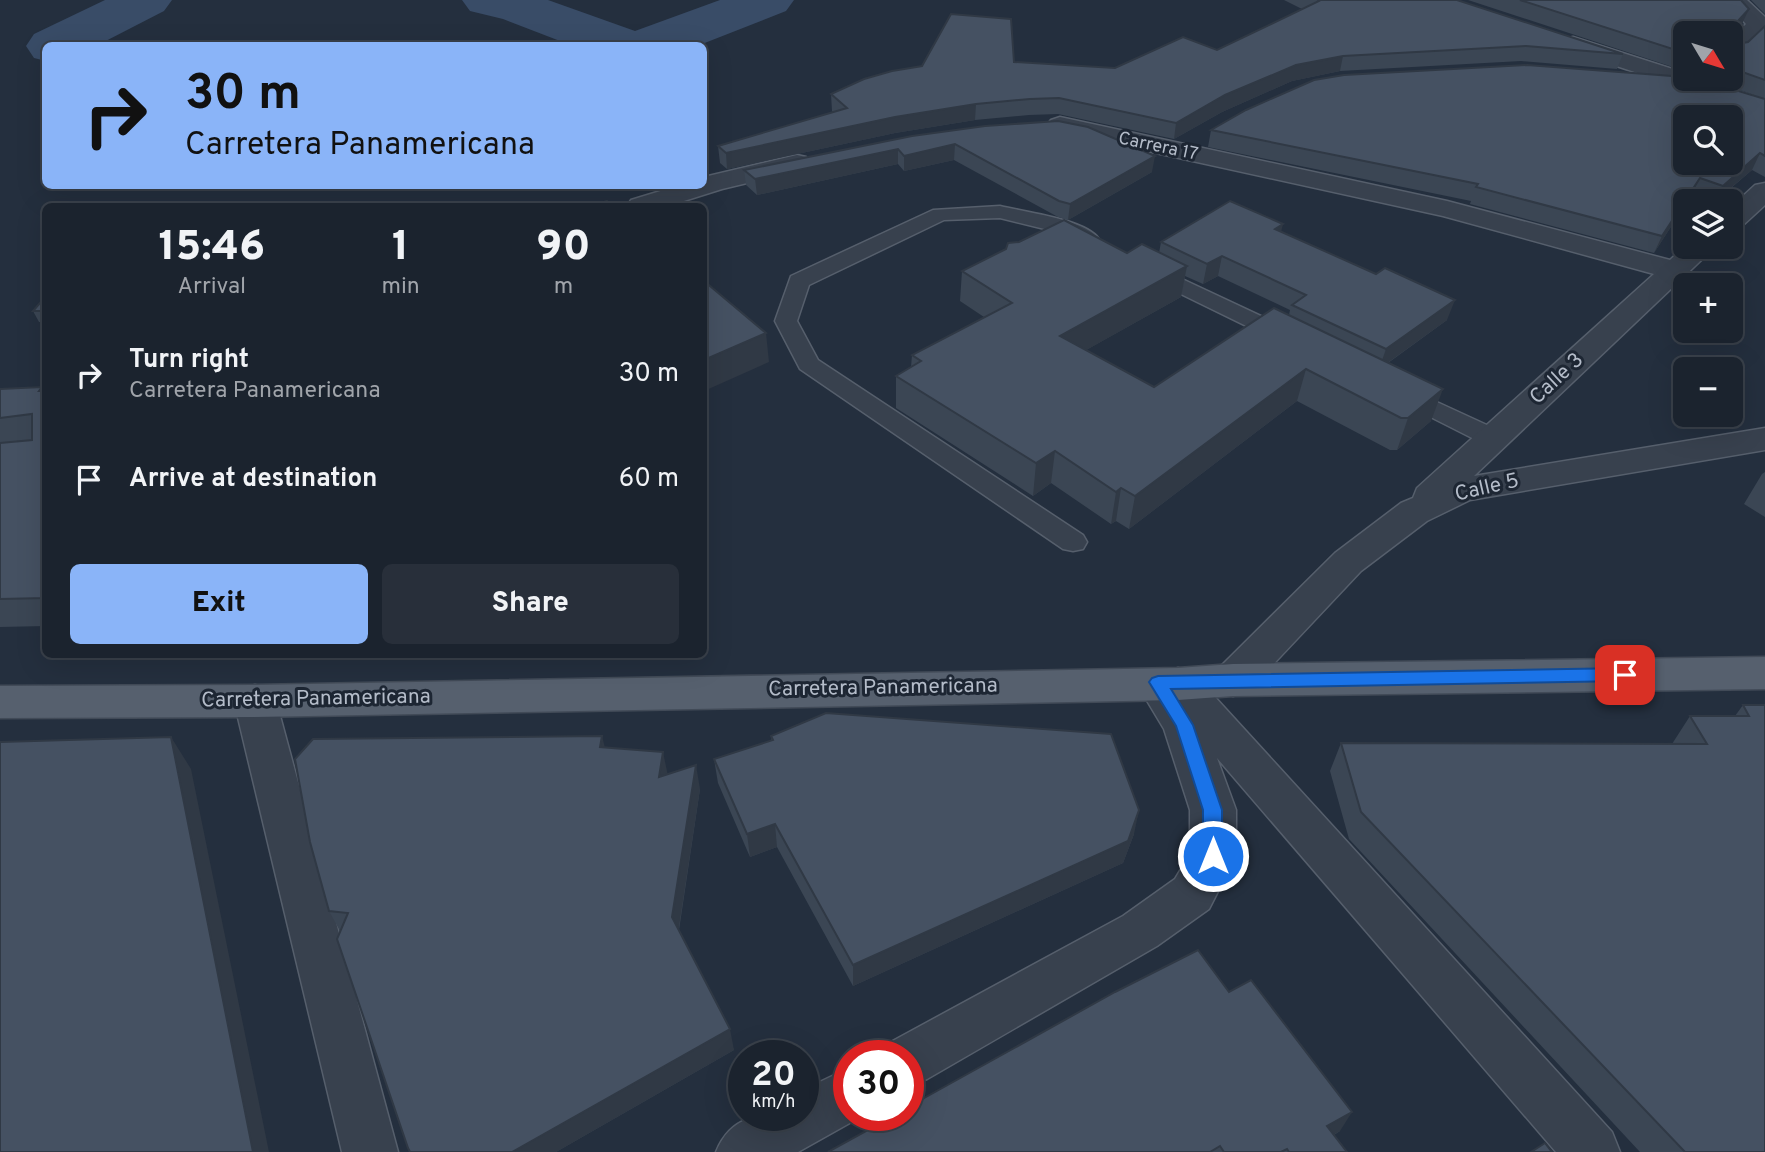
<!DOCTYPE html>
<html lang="en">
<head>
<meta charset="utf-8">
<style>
  :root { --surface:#1b232e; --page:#282f3a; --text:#f1f3f6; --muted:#a0a4aa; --line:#39404a; --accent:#8ab4f8 }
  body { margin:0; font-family:Overpass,sans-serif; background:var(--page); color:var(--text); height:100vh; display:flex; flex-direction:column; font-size:26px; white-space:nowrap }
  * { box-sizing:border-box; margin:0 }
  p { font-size:23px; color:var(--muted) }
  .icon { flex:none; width:38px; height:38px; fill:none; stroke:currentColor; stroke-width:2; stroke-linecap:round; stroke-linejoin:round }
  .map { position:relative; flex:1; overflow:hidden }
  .details { position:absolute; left:42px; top:203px; width:665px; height:455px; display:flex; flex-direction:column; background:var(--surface); border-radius:10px; box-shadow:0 7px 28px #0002,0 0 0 2px var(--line) }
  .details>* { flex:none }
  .hud { position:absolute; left:42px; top:42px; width:665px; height:147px; border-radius:10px; box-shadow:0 7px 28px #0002,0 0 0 2px var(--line); background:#8ab4f8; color:#111; overflow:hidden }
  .needle { width:46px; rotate:128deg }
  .controls { position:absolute; left:1673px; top:21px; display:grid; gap:14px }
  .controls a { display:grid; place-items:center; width:70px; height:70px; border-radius:10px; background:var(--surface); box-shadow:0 7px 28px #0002,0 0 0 2px var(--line); font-size:35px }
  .speed { position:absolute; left:728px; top:1040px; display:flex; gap:14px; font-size:35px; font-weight:700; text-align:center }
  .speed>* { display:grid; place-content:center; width:91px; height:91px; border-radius:50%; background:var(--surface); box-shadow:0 7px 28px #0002,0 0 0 2px var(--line); line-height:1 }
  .speed small { font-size:18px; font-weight:400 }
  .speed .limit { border:10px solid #d22; background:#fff; color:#111 }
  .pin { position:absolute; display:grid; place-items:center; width:60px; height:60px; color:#fff; margin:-30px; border-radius:14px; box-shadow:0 4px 10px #0006 }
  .me { position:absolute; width:77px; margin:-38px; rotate:0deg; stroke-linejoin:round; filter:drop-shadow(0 0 5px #0008) }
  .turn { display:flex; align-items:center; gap:24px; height:147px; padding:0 28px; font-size:32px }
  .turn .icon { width:91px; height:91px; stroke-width:2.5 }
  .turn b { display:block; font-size:49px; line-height:60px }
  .eta { display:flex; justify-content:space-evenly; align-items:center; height:119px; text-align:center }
  .eta b { font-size:42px; font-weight:800; line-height:49px }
  .button { display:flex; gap:14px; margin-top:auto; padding:14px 28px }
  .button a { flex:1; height:80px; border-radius:10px; background:var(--accent); color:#111; font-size:28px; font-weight:800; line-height:80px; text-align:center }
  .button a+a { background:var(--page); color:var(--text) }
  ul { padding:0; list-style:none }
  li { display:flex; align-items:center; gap:21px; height:105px; padding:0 28px }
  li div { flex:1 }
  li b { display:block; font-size:26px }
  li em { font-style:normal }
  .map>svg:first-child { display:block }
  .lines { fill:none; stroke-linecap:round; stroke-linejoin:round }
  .river { fill:#394c67; fill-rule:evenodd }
  .service-casing { stroke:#565f6c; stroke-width:3 }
  .minor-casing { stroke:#565f6c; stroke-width:3 }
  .primary-casing { stroke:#414a57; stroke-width:3 }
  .service { fill:#38414e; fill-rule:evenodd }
  .minor { fill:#38414e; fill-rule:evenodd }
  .primary { fill:#56606e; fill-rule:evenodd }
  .wall { fill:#3b4654; fill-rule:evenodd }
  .shaded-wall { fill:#303945 }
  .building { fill:#455162; stroke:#303945; stroke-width:2; fill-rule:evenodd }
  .route { fill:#1a73e8; stroke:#114b97; stroke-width:2 }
  .labels { text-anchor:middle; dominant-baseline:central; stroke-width:6; stroke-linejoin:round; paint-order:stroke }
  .far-street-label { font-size:18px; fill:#b4bcc9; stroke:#1d2633 }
  .street-label { font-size:21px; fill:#b4bcc9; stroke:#1d2633 }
</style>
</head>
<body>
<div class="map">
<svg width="1765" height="1152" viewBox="0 0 1765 1152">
  <rect width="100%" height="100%" fill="#242f3e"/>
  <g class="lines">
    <g class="river">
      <path d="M105,0H172L164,11L96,46H46V61L34,58L26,46L34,34Z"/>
      <path d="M462,0H548L635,31L720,0H794L786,11L697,46H573L503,19L470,11Z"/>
    </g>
    <g class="service-casing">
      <g id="service">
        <path d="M1000,206C1024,212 1085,219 1099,239L1096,243H1082L1057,232L1000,218L944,220L809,285L797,321L818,360L1083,535L1087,542L1083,549L1073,551L1063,549L800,369L775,321L791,276L933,210Z"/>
        <path d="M1150,264L1295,332L1298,337L1295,342H1279L1142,275L1139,270L1142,265Z"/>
        <path d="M1402,386L1502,432L1506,438L1502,444L1493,446L1484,444L1393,398L1390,393L1393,388Z"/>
      </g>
    </g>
    <g class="minor-casing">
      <g id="minor">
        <path d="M1724,0H1747L1765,17V31L1739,56L1731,58V39L1746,24Z"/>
        <path d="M1573,37L1685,73V79H1701L1765,100V115L1565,49L1561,44L1565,39Z"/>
        <path d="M1060,117L1447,201L1670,260L1685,246L1715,247L1474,476L1765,428V450L1470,500L1427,521L1361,571L1248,691L1233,696L1218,691L1212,680L1218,669L1335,553L1401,503L1413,498L1417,488L1654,274L1443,216L1051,130L1047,125L1051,120Z"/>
        <path d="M797,155L806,157L810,163L806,169L722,189L668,206H627L631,200L677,186H704V177Z"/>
        <path d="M1765,183V205L1741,227L1731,229V207L1755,185Z"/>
        <path d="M1178,668L1193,673L1612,1132L1620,1152H1556L1217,758L1236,810V856L1209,909L1157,946L927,1079L908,1086V1055H884L889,1043L1123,916L1175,879L1190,854V810L1164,729L1140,689L1146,678Z"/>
        <path d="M255,685L270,689L276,701L398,1152H342L234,701L240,689Z"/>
        <path d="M849,1068V1115H864L798,1152H716C733,1111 764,1115 803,1115V1090Z"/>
      </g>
    </g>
    <g class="primary-casing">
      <path id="primary" d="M1765,657V689L1233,696L1178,700L255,717L0,718V686L255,685L1178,668L1233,664Z"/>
    </g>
    <use href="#service" class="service"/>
    <use href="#minor" class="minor"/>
    <use href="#primary" class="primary"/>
  </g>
  <g class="wall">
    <path d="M1284,0H1457L1623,54L1617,69L1521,61L1340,71L1292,81L1222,112L1174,139L1058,114L1029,115L975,120L895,133L727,169L720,163L718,146L833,112L832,111L831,94L1014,62L1115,68L1217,50L1302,9Z"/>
    <path d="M1468,0H1741L1742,24L1736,31L1737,44L1748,42L1765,26V177L1752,170L1716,201H1710L1691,195L1687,201H1685V205L1654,253L1470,204L1471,201L1208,147L1211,130L1765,99L1715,81L1714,79H1731V33H1685V71Z"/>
    <path d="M1751,0H1765V14Z"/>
    <path d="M985,126L1152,172L1068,220L1058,217L954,160L904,171L898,164L757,195L746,185L744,170Z"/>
    <path d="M1281,232L1447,320L1388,363L1431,421L1397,450H1390L1297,401L1129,529L1116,521L1111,524L1051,483L1033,496L896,408V376L911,367L912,355L984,317L960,301L962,271L1127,253H1159L1161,242ZM1185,276L1203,284L1218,276L1290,310L1289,315L1154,387L1086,350L1181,297Z"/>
    <path d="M46,296V322H39L33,311Z"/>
    <path d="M0,389L46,391V626L0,627Z"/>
    <path d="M1765,472V517L1744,504L1762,474Z"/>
    <path d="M1743,705H1765V1152H1640L1349,839L1330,771L1341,743L1672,744L1690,716H1735Z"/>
    <path d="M771,736L1134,834L1123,863L853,986L777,847L750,857L718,783L714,759L771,741Z"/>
    <path d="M605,748L700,789L679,930L734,1050L556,1152H410L340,931L329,911Z"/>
    <path d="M1229,992L1340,1131L1334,1135L1347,1152H828Z"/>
  </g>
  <g class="shaded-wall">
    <path d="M1749,9L1742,24L1731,36L1735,24Z"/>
    <path d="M1343,56L1340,71L1292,81L1222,112L1174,139L1176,123L1225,95L1296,65Z"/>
    <path d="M976,104L975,120L895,133L727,169L726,153L895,117Z"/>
    <path d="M955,144L954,160L904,171V156Z"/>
    <path d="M898,149V164L757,195L755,179Z"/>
    <path d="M1760,153L1752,170L1715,201L1723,186Z"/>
    <path d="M1155,156L1152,172L1068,220L1070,204Z"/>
    <path d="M1700,178L1691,195L1687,201H1685V205L1654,253L1662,236Z"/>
    <path d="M1283,224L1278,244L1275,229Z"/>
    <path d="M1222,256L1218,276L1203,284L1207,264Z"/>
    <path d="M1187,266L1181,297L1056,367L1060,336Z"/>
    <path d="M1455,300L1447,320L1379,369L1386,349Z"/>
    <path d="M766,333L769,362L704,391V360Z"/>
    <path d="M1306,369L1297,401L1129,529L1135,496Z"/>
    <path d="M1443,389L1431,421L1397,450L1408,418Z"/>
    <path d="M1055,451L1051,483L1033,496L1036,463Z"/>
    <path d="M1121,488L1116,521L1111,524L1116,492Z"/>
    <path d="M602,736L608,760L600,747Z"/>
    <path d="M171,737L191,769L269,1152H253Z"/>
    <path d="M663,752L668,776L659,777Z"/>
    <path d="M696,765L700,789L677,940L672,917Z"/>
    <path d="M1139,810L1134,834L1123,863L853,986V965Z"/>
    <path d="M775,824L777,847L750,857L747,834Z"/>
    <path d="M730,1029L734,1050L556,1152H512Z"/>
    <path d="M1352,1112L1340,1131L1316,1145L1327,1126Z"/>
  </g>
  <g class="building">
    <path d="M1318,0H1457L1623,54L1526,46L1343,56L1296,65L1225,95L1176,123L1059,98L1030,99L976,104L895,117L726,153L718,146L847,108L831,94L864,79L892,71L922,66L951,14L1011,19L1014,62L1115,68L1183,37L1217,50L1319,1Z"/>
    <path d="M1520,0H1741L1749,9L1735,24L1737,44L1748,42L1765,26V80L1731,68V33H1685V53Z"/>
    <path d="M1527,65L1685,77V79H1699L1765,99V156L1760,153L1723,186L1700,178L1662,236L1476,187L1478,184L1211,130L1246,110L1314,80L1344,75ZM1685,117H1731V163H1685Z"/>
    <path d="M1058,121L1088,127L1155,156L1070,204L1059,201L955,144L904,156L898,149L755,179L744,170L912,136L985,126Z"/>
    <path d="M607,201L613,206H593Z"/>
    <path d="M1230,201L1283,224L1275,229L1376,274L1385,268L1455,300L1386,349L1292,305L1306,295L1222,256L1207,264L1161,242Z"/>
    <path d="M1064,220L1127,253L1142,244L1187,266L1060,336L1154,387L1274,308L1443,389L1408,418H1401L1306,369L1135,496L1121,488L1116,492L1055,451L1036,463L896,376L921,361L912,355L1012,303L962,271L1006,249L1008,243L1019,242Z"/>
    <path d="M704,281L766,333L704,360Z"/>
    <path d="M46,296V311H33Z"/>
    <path d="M42,387L39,391H46V598L0,599V443L32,440V414L0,418V389Z"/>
    <path d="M1743,705H1765V1152H1685L1361,812L1341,743L1707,744L1690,716H1749Z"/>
    <path d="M826,713L1111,734L1139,810L1128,841L853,965L775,824L747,834L714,759L773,740L771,736Z"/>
    <path d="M602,736L600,747L663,752L659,777L696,765L672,917L730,1029L512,1152H410L408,1148L337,939L348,913L329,911L310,842L295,759L313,739Z"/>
    <path d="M171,737L253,1152H0V742Z"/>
    <path d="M1198,950L1229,992L1251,980L1352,1112L1327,1126L1347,1152H1289L1287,1149L1281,1152H1224L1220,1146L1210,1152H828L895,1115H908V1107L1115,992Z"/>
    <path d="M1545,1143L1552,1152H1531Z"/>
  </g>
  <path class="route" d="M1625,668L1631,670L1634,675L1631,679L1625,681L1171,689L1193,725L1222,810V856L1219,862L1213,864L1206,862L1203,856V810L1176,726L1149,682L1152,678L1158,676Z"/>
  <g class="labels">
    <g class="far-street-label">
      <text transform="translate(1158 147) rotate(12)">Carrera 17</text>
    </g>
    <g class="street-label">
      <text transform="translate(1557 379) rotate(-43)">Calle 3</text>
      <text transform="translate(1487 488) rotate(-13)">Calle 5</text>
      <text transform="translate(883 688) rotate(-1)">Carretera Panamericana</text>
      <text transform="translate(316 699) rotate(-1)">Carretera Panamericana</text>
    </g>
  </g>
</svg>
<div class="controls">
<a><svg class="needle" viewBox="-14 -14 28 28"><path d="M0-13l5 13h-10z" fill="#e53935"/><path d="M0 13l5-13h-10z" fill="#a0a4aa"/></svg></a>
<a><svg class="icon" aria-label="search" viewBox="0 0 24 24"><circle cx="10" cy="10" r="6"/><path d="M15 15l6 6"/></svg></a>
<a><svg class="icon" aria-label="layers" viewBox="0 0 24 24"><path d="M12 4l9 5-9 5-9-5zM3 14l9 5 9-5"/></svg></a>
<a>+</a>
<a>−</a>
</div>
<div class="speed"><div>20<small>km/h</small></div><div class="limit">30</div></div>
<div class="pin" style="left:1625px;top:675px;background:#d93025"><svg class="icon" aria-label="arrive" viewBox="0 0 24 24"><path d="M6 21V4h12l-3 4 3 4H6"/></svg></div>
<svg class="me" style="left:1213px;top:856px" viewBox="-20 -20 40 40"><circle r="17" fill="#1a73e8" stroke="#fff" stroke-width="3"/><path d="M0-11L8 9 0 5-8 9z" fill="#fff"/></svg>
<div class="hud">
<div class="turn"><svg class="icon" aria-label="right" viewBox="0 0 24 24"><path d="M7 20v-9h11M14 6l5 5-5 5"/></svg><div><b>30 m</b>Carretera Panamericana</div></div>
</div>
<section class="details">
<div class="eta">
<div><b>15:46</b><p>Arrival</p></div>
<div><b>1</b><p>min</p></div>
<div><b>90</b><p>m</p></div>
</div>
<ul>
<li><svg class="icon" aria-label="right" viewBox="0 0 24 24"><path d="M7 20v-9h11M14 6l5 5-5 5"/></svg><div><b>Turn right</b><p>Carretera Panamericana</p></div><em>30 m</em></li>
<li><svg class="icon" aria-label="arrive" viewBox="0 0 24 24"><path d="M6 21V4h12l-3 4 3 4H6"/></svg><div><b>Arrive at destination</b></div><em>60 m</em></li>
</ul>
<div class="button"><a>Exit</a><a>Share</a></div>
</section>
</div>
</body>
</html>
